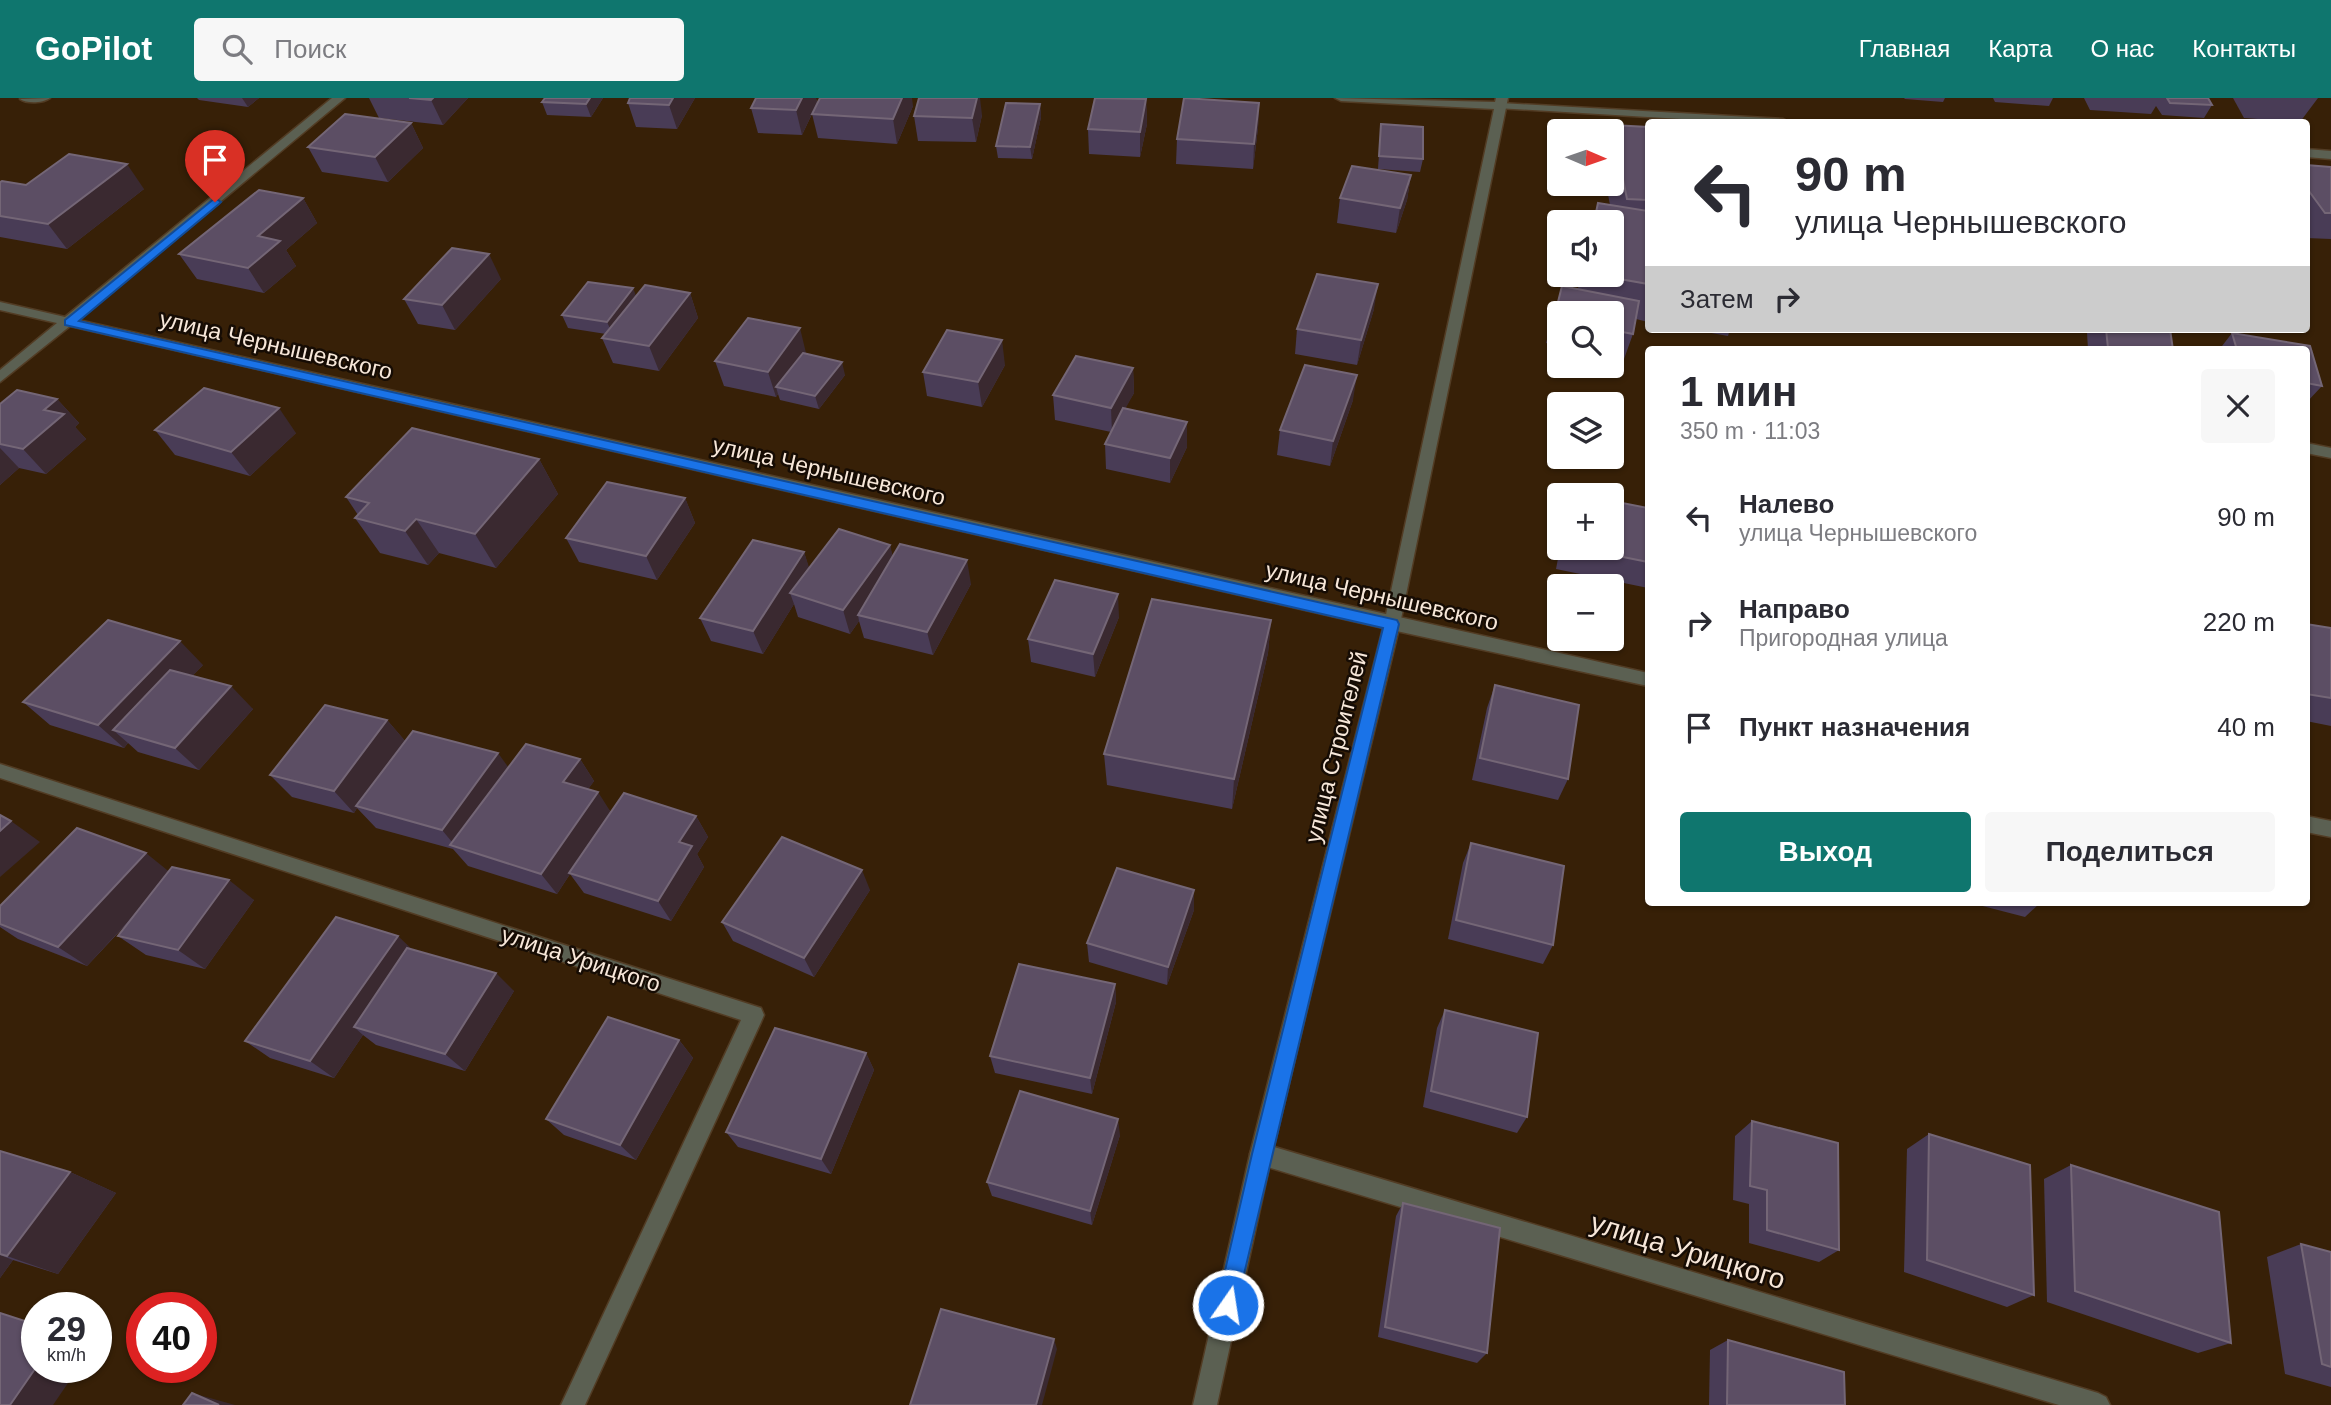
<!DOCTYPE html>
<html lang="ru">
<head>
<meta charset="utf-8">
<style>
  :root { --surface:#fff; --page:#f7f7f7; --text:#2b2b33; --muted:#7c7c81; --accent:#0f766e }
  body { margin:0; font-family:Helvetica,sans-serif; background:var(--page); color:var(--text); height:100vh; display:flex; flex-direction:column; font-size:26px; white-space:nowrap }
  * { box-sizing:border-box; margin:0 }
  p { font-size:23px; color:var(--muted) }
  .icon { flex:none; width:38px; height:38px; fill:none; stroke:currentColor; stroke-width:2; stroke-linecap:round; stroke-linejoin:round }
  .map { position:relative; flex:1; overflow:hidden }
  .details { position:absolute; left:1645px; top:248px; width:665px; height:560px; display:flex; flex-direction:column; background:var(--surface); border-radius:7px; box-shadow:0 2px 5px #0004 }
  .details>* { flex:none }
  .hud { position:absolute; left:1645px; top:21px; width:665px; height:214px; border-radius:7px; box-shadow:0 2px 5px #0004; background:#fff; color:var(--text); overflow:hidden }
  .needle { width:46px; rotate:92deg }
  .fabs { position:absolute; left:1547px; top:21px; display:grid; gap:14px }
  .fabs a { display:grid; place-items:center; width:77px; height:77px; border-radius:7px; background:var(--surface); box-shadow:0 2px 5px #0004; font-size:35px }
  .speed { position:absolute; left:21px; top:1194px; display:flex; gap:14px; font-size:35px; font-weight:700; text-align:center }
  .speed>* { display:grid; place-content:center; width:91px; height:91px; border-radius:50%; background:var(--surface); box-shadow:0 2px 5px #0004; line-height:1 }
  .speed small { font-size:18px; font-weight:400 }
  .speed .limit { border:10px solid #d22; background:#fff; color:#111 }
  .pin { position:absolute; display:grid; place-items:center; width:60px; height:60px; color:#fff; margin:-72px -30px; border-radius:50% 50% 50% 0; rotate:-45deg; box-shadow:0 0 7px #0007 }
  .pin .icon { rotate:45deg }
  .me { position:absolute; width:77px; margin:-38px; rotate:13deg; stroke-linejoin:round; filter:drop-shadow(0 0 5px #0008) }
  .turn { display:flex; align-items:center; gap:24px; height:147px; padding:0 35px; font-size:32px }
  .turn .icon { width:91px; height:91px; stroke-width:2.5 }
  .turn b { display:block; font-size:49px; line-height:60px }
  .then { display:flex; align-items:center; height:66px; padding:0 35px; background:#0003; gap:14px; font-size:26px }
  .round { display:grid; place-items:center; flex:none; width:74px; height:74px; border-radius:7px; background:var(--page) }
  .headline { display:flex; align-items:center; justify-content:space-between; height:119px; padding:0 35px }
  h1 { font-size:42px; font-weight:700; line-height:52px }
  .action { display:flex; gap:14px; margin-top:auto; padding:14px 35px }
  .action a { flex:1; height:80px; border-radius:7px; background:var(--accent); color:#fff; font-size:28px; font-weight:700; line-height:80px; text-align:center }
  .action a+a { background:var(--page); color:var(--text) }
  ul { padding:0; list-style:none }
  li { display:flex; align-items:center; gap:21px; height:105px; padding:0 35px }
  li div { flex:1 }
  li b { display:block; font-size:26px }
  li em { font-style:normal }
  header { display:flex; align-items:center; gap:42px; box-sizing:border-box; height:98px; padding:0 35px; background:var(--accent); color:#fff }
  header strong { font-size:33px }
  nav { display:flex; gap:38px; margin-inline-start:auto; font-size:24px }
  .search { width:490px; height:63px; background:var(--page); display:flex; align-items:center; gap:18px; box-sizing:border-box; padding:0 24px; border-radius:7px; color:var(--muted); font-size:26px }
  .map>svg:first-child { display:block }
  .lines { fill:none; stroke-linecap:round; stroke-linejoin:round }
  .service-casing { stroke:#523c24; stroke-width:3 }
  .minor-casing { stroke:#523c24; stroke-width:3 }
  .tertiary-casing { stroke:#523c24; stroke-width:3 }
  .service { fill:#5b6052; fill-rule:evenodd }
  .minor { fill:#5b6052; fill-rule:evenodd }
  .tertiary { fill:#5b6052; fill-rule:evenodd }
  .wall { fill:#493c56 }
  .shaded-wall { fill:#3a2930 }
  .building { fill:#5c4e64; stroke:#746676; stroke-width:2 }
  .route { fill:#1a73e8; stroke:#114b97; stroke-width:2 }
  .labels { text-anchor:middle; dominant-baseline:central; stroke-width:5; stroke-linejoin:round; paint-order:stroke }
  .street-label { font-size:23px; fill:#f7e7d9; stroke:#160c04 }
  .near-street-label { font-size:28px; fill:#f7e7d9; stroke:#160c04 }
</style>
</head>
<body>
<header>
<strong>GoPilot</strong>
<div class="search"><svg class="icon" aria-label="search" viewBox="0 0 24 24"><circle cx="10" cy="10" r="6"/><path d="M15 15l6 6"/></svg>Поиск</div>
<nav><a>Главная</a><a>Карта</a><a>О нас</a><a>Контакты</a></nav>
</header>
<div class="map">
<svg width="2331" height="1307" viewBox="0 0 2331 1307">
  <rect width="100%" height="100%" fill="#372007"/>
  <g class="lines">
    <g class="service-casing">
      <g id="service">
        <path d="M50,0C43,5 27,6 20,1Z"/>
        <path d="M2306,345L2331,350V360L2306,355Z"/>
      </g>
    </g>
    <g class="minor-casing">
      <g id="minor">
        <path d="M332,0H345L78,222L1648,575V588L1392,532L70,228L0,284V272L57,225L0,212V204L65,219Z"/>
        <path d="M1501,5L1783,21L1789,24H1731L1497,10V6Z"/>
        <path d="M2306,51L2331,53V61L2306,59Z"/>
        <path d="M0,666L761,910L764,917L761,924L585,1307H561L741,922L0,680Z"/>
        <path d="M2306,718L2331,723V739L2306,734Z"/>
        <path d="M1261,1045L2098,1295L2106,1299L2110,1307H2059L1261,1067L1253,1064L1250,1056L1253,1048Z"/>
      </g>
    </g>
    <g class="tertiary-casing">
      <path id="tertiary" d="M1335,0L1495,4L1496,0H1508L1400,526L1272,1056L1217,1307H1193L1250,1056L1384,526L1494,11L1341,3Z"/>
    </g>
    <use href="#service" class="service"/>
    <use href="#minor" class="minor"/>
    <use href="#tertiary" class="tertiary"/>
  </g>
  <g class="wall">
    <path d="M197,0H259L248,9L199,2Z"/>
    <path d="M369,0H468L443,27L379,20Z"/>
    <path d="M545,0H603L591,19L547,17L542,4Z"/>
    <path d="M630,0H695L677,31L636,29L628,5Z"/>
    <path d="M756,0H816L817,5L913,8L897,46L818,40L812,16L802,37L758,35L751,10Z"/>
    <path d="M1904,0H1945L1943,4L1905,1Z"/>
    <path d="M1993,0H2053L2049,8L1995,4Z"/>
    <path d="M2084,0H2208L2212,7L2204,20L2162,17L2156,8L2151,16L2090,12Z"/>
    <path d="M2233,0H2318L2300,24L2244,20Z"/>
    <path d="M1146,1L1147,26L1140,59L1089,56L1088,31Z"/>
    <path d="M1259,5L1258,30L1253,71L1176,66L1177,41Z"/>
    <path d="M1040,6L1041,19L1032,61L998,60L996,48Z"/>
    <path d="M982,17L976,44L918,43L914,18Z"/>
    <path d="M411,25L423,50L388,84L322,74L308,49Z"/>
    <path d="M1381,26L1423,61L1420,74L1378,71Z"/>
    <path d="M1612,27L1648,29V224L1636,221L1633,236L1624,261L1612,258V215H1559V248L1546,245L1562,188L1578,191L1580,177H1612V124H1592L1598,105L1610,107L1606,86H1612V33H1610Z"/>
    <path d="M2306,67L2331,69V141L2306,140Z"/>
    <path d="M1411,77L1407,102L1396,135L1337,125L1340,100Z"/>
    <path d="M0,84L26,87L144,91L67,151L0,139Z"/>
    <path d="M303,100L317,125L286,152L296,168L264,195L197,181L179,156Z"/>
    <path d="M501,181L455,232L418,226L404,201Z"/>
    <path d="M690,195L698,220L659,273L613,265L602,240L606,236L568,230L562,217L636,198Z"/>
    <path d="M1374,211L1357,267L1295,256L1297,231Z"/>
    <path d="M1689,231H1730L1728,238Z"/>
    <path d="M2089,231H2170L2173,252H2088L2087,234Z"/>
    <path d="M2232,235L2310,248L2322,288L2306,305V252H2219Z"/>
    <path d="M806,255L845,277L819,311L780,302L778,296L776,299L724,288L715,263Z"/>
    <path d="M1005,267L982,309L927,298L923,274Z"/>
    <path d="M1133,270L1134,295L1125,310L1187,324V349L1170,385L1106,371L1105,346L1111,334L1055,322L1053,297Z"/>
    <path d="M57,301L79,325L75,329L86,341L46,376L19,370L0,387V306Z"/>
    <path d="M1353,302L1330,368L1277,357L1280,332Z"/>
    <path d="M155,332L296,335L250,378L175,357Z"/>
    <path d="M539,361L558,396L496,470L439,455L428,467L380,455L355,420L358,417L346,399Z"/>
    <path d="M685,400L695,425L657,482L579,464L566,440Z"/>
    <path d="M1648,410V490L1556,471L1560,450H1612Z"/>
    <path d="M890,447L892,458L971,486L933,557L864,540L859,523L850,536L798,519L794,506L763,556L711,543L700,520L804,454L809,471Z"/>
    <path d="M1119,519L1095,579L1031,564L1028,541Z"/>
    <path d="M1271,522L1268,555L1232,711L1107,687L1104,656Z"/>
    <path d="M2306,526L2331,530V628L2306,623Z"/>
    <path d="M203,567L192,578L253,611L199,672L138,654L128,645L124,650L50,627L23,604Z"/>
    <path d="M1495,587L1568,681L1558,702L1472,682L1487,610Z"/>
    <path d="M387,622L405,643L508,669L580,661L594,683L588,691L611,714L696,718L708,739L697,756L704,769L671,823L584,795L570,776L557,796L468,768L453,751L376,730L357,710L354,715L292,699L270,677Z"/>
    <path d="M1471,745L1553,847L1543,866L1448,841L1463,765Z"/>
    <path d="M169,773L254,802L205,871L146,857L118,838L136,816L87,868L18,841L0,829V808Z"/>
    <path d="M870,792L814,879L733,843L722,824Z"/>
    <path d="M1971,805H2040L2025,819Z"/>
    <path d="M1194,812L1167,887L1089,864L1087,845Z"/>
    <path d="M413,852L514,893L465,973L376,947L363,937L334,980L270,960L245,943Z"/>
    <path d="M1115,886L1116,904L1092,996L995,975L990,958Z"/>
    <path d="M1445,912L1527,1019L1517,1035L1423,1009L1437,930Z"/>
    <path d="M679,942L693,960L636,1062L564,1037L546,1021Z"/>
    <path d="M866,955L874,972L831,1076L738,1049L726,1034Z"/>
    <path d="M1752,1023L1839,1152L1819,1164L1749,1145V1106L1733,1102L1735,1038Z"/>
    <path d="M1929,1036L2034,1197L2007,1209L1904,1174L1907,1051Z"/>
    <path d="M1120,1037L1092,1127L992,1098L987,1084Z"/>
    <path d="M0,1053L70,1074L116,1095L58,1176L13,1162L0,1180Z"/>
    <path d="M2071,1067L2231,1245L2198,1255L2047,1204L2044,1081Z"/>
    <path d="M1403,1105L1487,1255L1477,1265L1378,1239L1396,1118Z"/>
    <path d="M2301,1146L2331,1154V1289L2285,1276L2267,1159Z"/>
    <path d="M1728,1242L1845,1307H1709L1710,1252Z"/>
  </g>
  <g class="shaded-wall">
    <path d="M242,0H259L248,9Z"/>
    <path d="M433,0H468L443,27L431,2Z"/>
    <path d="M590,0H603L591,19L586,6Z"/>
    <path d="M673,0H695L677,31L669,7Z"/>
    <path d="M802,0H816L817,5L802,37L796,12Z"/>
    <path d="M902,0H912L913,8L897,46L893,21Z"/>
    <path d="M977,0H980L982,17L976,44L972,20Z"/>
    <path d="M1146,1L1147,26L1140,59V34Z"/>
    <path d="M1259,5L1258,30L1253,71L1254,46Z"/>
    <path d="M1040,6L1041,19L1032,61L1030,49Z"/>
    <path d="M411,25L423,50L388,84L375,59Z"/>
    <path d="M127,66L144,91L67,151L48,126Z"/>
    <path d="M1411,77L1407,102L1396,135L1400,110Z"/>
    <path d="M303,100L317,125L286,152L296,168L264,195L248,170L258,138Z"/>
    <path d="M489,156L501,181L455,232L442,207Z"/>
    <path d="M1378,186L1374,211L1357,267L1361,242Z"/>
    <path d="M633,190L638,203L613,237L607,224Z"/>
    <path d="M690,195L698,220L659,273L649,248Z"/>
    <path d="M800,230L806,255L776,289L778,296L776,299L768,274Z"/>
    <path d="M1002,242L1005,267L982,309L978,284Z"/>
    <path d="M842,264L845,277L819,311L815,298Z"/>
    <path d="M1133,270L1134,295L1112,335L1111,310Z"/>
    <path d="M1357,277L1353,302L1330,368L1333,343Z"/>
    <path d="M57,301L79,325L75,329L86,341L46,376L23,351L44,312Z"/>
    <path d="M279,310L296,335L250,378L231,354Z"/>
    <path d="M1187,324V349L1170,385V360Z"/>
    <path d="M0,350L19,370L0,387Z"/>
    <path d="M539,361L558,396L496,470L475,436Z"/>
    <path d="M685,400L695,425L657,482L646,458Z"/>
    <path d="M416,421L439,455L428,467L405,433Z"/>
    <path d="M890,447L896,471L858,517L859,523L850,536L843,512Z"/>
    <path d="M804,454L812,478L790,495L794,506L763,556L753,533Z"/>
    <path d="M967,462L971,486L933,557L927,534Z"/>
    <path d="M1118,496L1119,519L1095,579L1093,556Z"/>
    <path d="M1271,522L1268,555L1232,711L1234,681Z"/>
    <path d="M180,543L203,567L135,638L113,632L128,645L124,650L98,627Z"/>
    <path d="M231,588L253,611L199,672L175,650Z"/>
    <path d="M387,622L406,644L356,708L357,710L354,715L334,693Z"/>
    <path d="M498,655L514,677L457,750L442,732Z"/>
    <path d="M580,661L594,683L578,706L563,684Z"/>
    <path d="M598,694L612,716L569,775L570,776L557,796L541,776Z"/>
    <path d="M696,718L708,739L697,756L704,769L671,823L658,803L679,744Z"/>
    <path d="M11,723L40,744L0,779V733Z"/>
    <path d="M146,755L172,776L87,868L58,849Z"/>
    <path d="M862,772L870,792L814,879L804,860Z"/>
    <path d="M229,782L254,802L205,871L178,852Z"/>
    <path d="M1194,792V812L1167,887L1168,869Z"/>
    <path d="M398,838L418,857L354,929L363,937L334,980L310,963Z"/>
    <path d="M496,875L514,893L465,973L445,956Z"/>
    <path d="M1115,886L1116,904L1092,996L1090,980Z"/>
    <path d="M679,942L693,960L636,1062L620,1047Z"/>
    <path d="M866,955L874,972L831,1076L821,1061Z"/>
    <path d="M1118,1021L1120,1037L1092,1127L1090,1113Z"/>
    <path d="M70,1074L116,1095L58,1176L7,1158Z"/>
    <path d="M0,1157L13,1162L0,1180Z"/>
    <path d="M1054,1241L1057,1251L1042,1307H1036Z"/>
    <path d="M37,1269H79L53,1307H10Z"/>
    <path d="M192,1295L235,1307H219Z"/>
  </g>
  <g class="building">
    <path d="M409,0H433L431,2Z"/>
    <path d="M545,0H590L586,6L542,4Z"/>
    <path d="M630,0H673L669,7L628,5Z"/>
    <path d="M756,0H802L796,12L751,10Z"/>
    <path d="M820,0H902L893,21L812,16Z"/>
    <path d="M919,0H977L972,20L914,18Z"/>
    <path d="M1095,0L1146,1L1140,34L1088,31Z"/>
    <path d="M1184,0L1259,5L1254,46L1177,41Z"/>
    <path d="M2167,0H2208L2212,7L2170,5Z"/>
    <path d="M1006,5L1040,6L1030,49L996,48Z"/>
    <path d="M345,16L411,25L375,59L308,49Z"/>
    <path d="M1381,26L1423,29V61L1379,58Z"/>
    <path d="M1612,27L1648,29V102L1627,101Z"/>
    <path d="M69,56L127,66L48,126L0,118V84L2,83L26,87Z"/>
    <path d="M2306,67L2331,69V115H2325L2306,89Z"/>
    <path d="M1352,68L1411,77L1400,110L1340,100Z"/>
    <path d="M259,92L303,100L258,138L280,143L248,170L179,156Z"/>
    <path d="M1598,105L1648,113V186L1597,177H1612V124H1594Z"/>
    <path d="M452,150L489,156L442,207L404,201Z"/>
    <path d="M1317,176L1378,186L1361,242L1297,231Z"/>
    <path d="M588,184L633,190L607,224L562,217Z"/>
    <path d="M645,187L690,195L649,248L602,240Z"/>
    <path d="M1562,188L1639,203L1633,236L1612,232V215H1559V221L1554,220Z"/>
    <path d="M748,220L800,230L768,274L715,263Z"/>
    <path d="M2106,231H2170L2173,252H2119L2108,250Z"/>
    <path d="M947,232L1002,242L978,284L923,274Z"/>
    <path d="M2232,235L2310,248L2322,288L2306,285V252H2237Z"/>
    <path d="M803,255L842,264L815,298L776,289Z"/>
    <path d="M1076,258L1133,270L1111,310L1053,297Z"/>
    <path d="M1305,267L1357,277L1333,343L1280,332Z"/>
    <path d="M204,290L279,310L231,354L155,332Z"/>
    <path d="M17,292L57,301L44,312L64,316L23,351L0,346V306Z"/>
    <path d="M1123,310L1187,324L1170,360L1105,346Z"/>
    <path d="M412,330L539,361L475,436L416,421L405,433L355,420L369,405L346,399Z"/>
    <path d="M607,384L685,400L646,458L566,440Z"/>
    <path d="M1612,403L1648,410V464L1578,450H1612Z"/>
    <path d="M839,431L890,447L843,512L790,495Z"/>
    <path d="M753,442L804,454L753,533L700,520Z"/>
    <path d="M900,446L967,462L927,534L858,517Z"/>
    <path d="M1055,482L1118,496L1093,556L1028,541Z"/>
    <path d="M1152,501L1271,522L1234,681L1104,656Z"/>
    <path d="M108,522L180,543L98,627L23,604Z"/>
    <path d="M2306,526L2331,530V600L2306,596Z"/>
    <path d="M170,572L231,588L175,650L113,632Z"/>
    <path d="M1495,587L1579,607L1568,681L1480,660Z"/>
    <path d="M325,607L387,622L334,693L270,677Z"/>
    <path d="M413,633L498,655L442,732L356,708Z"/>
    <path d="M526,646L580,661L563,684L598,694L541,776L450,747Z"/>
    <path d="M624,695L696,718L679,744L692,748L658,803L569,775Z"/>
    <path d="M0,717L11,723L0,733Z"/>
    <path d="M77,730L146,755L58,849L0,826V808Z"/>
    <path d="M782,739L862,772L804,860L722,824Z"/>
    <path d="M1471,745L1564,768L1553,847L1456,822Z"/>
    <path d="M172,769L229,782L178,852L118,838Z"/>
    <path d="M1117,770L1194,792L1168,869L1087,845Z"/>
    <path d="M336,819L398,838L310,963L245,943Z"/>
    <path d="M407,850L496,875L445,956L354,929Z"/>
    <path d="M1019,866L1115,886L1090,980L990,958Z"/>
    <path d="M1445,912L1538,935L1527,1019L1431,993Z"/>
    <path d="M608,919L679,942L620,1047L546,1021Z"/>
    <path d="M775,930L866,955L821,1061L726,1034Z"/>
    <path d="M1020,993L1118,1021L1090,1113L987,1084Z"/>
    <path d="M1752,1023L1838,1045L1839,1152L1767,1132V1092L1750,1088Z"/>
    <path d="M1929,1036L2030,1067L2034,1197L1927,1162Z"/>
    <path d="M0,1053L70,1074L7,1158L0,1156Z"/>
    <path d="M2071,1067L2219,1114L2231,1245L2075,1193Z"/>
    <path d="M1403,1105L1500,1130L1487,1255L1385,1229Z"/>
    <path d="M2301,1146L2331,1154V1269L2322,1266Z"/>
    <path d="M941,1211L1054,1241L1036,1307H910Z"/>
    <path d="M0,1215L37,1227V1268L10,1307H0Z"/>
    <path d="M1728,1242L1844,1274L1845,1307H1727Z"/>
    <path d="M192,1295L219,1307H183Z"/>
  </g>
  <path class="route" d="M215,100L221,104L219,106L79,223L1397,522L1399,526L1235,1214L1228,1217L1220,1214L1217,1207L1252,1056L1383,530L65,227V222Z"/>
  <g class="labels">
    <g class="street-label">
      <text transform="translate(276 247) rotate(13)">улица Чернышевского</text>
      <text transform="translate(829 373) rotate(13)">улица Чернышевского</text>
      <text transform="translate(1382 498) rotate(13)">улица Чернышевского</text>
      <text transform="translate(1336 649) rotate(-76)">улица Строителей</text>
      <text transform="translate(581 861) rotate(18)">улица Урицкого</text>
    </g>
    <g class="near-street-label">
      <text transform="translate(1688 1153) rotate(17)">улица Урицкого</text>
    </g>
  </g>
</svg>
<div class="fabs">
<a><svg class="needle" viewBox="-14 -14 28 28"><path d="M0-13l5 13h-10z" fill="#e53935"/><path d="M0 13l5-13h-10z" fill="#7c7c81"/></svg></a>
<a><svg class="icon" aria-label="sound" viewBox="0 0 24 24"><path d="M4 9h4l5-4v14l-5-4H4zM17 9q2 3 0 6"/></svg></a>
<a><svg class="icon" aria-label="search" viewBox="0 0 24 24"><circle cx="10" cy="10" r="6"/><path d="M15 15l6 6"/></svg></a>
<a><svg class="icon" aria-label="layers" viewBox="0 0 24 24"><path d="M12 4l9 5-9 5-9-5zM3 14l9 5 9-5"/></svg></a>
<a>+</a>
<a>−</a>
</div>
<div class="speed"><div>29<small>km/h</small></div><div class="limit">40</div></div>
<div class="pin" style="left:215px;top:104px;background:#d93025"><svg class="icon" aria-label="arrive" viewBox="0 0 24 24"><path d="M6 21V4h12l-3 4 3 4H6"/></svg></div>
<svg class="me" style="left:1228px;top:1207px" viewBox="-20 -20 40 40"><circle r="17" fill="#1a73e8" stroke="#fff" stroke-width="3"/><path d="M0-11L8 9 0 5-8 9z" fill="#fff"/></svg>
<div class="hud">
<div class="turn"><svg class="icon" aria-label="left" viewBox="0 0 24 24"><path d="M17 20v-9H6M10 6l-5 5 5 5"/></svg><div><b>90 m</b>улица Чернышевского</div></div>
<div class="then">Затем<svg class="icon" aria-label="right" viewBox="0 0 24 24"><path d="M7 20v-9h11M14 6l5 5-5 5"/></svg></div>
</div>
<section class="details">
<div class="headline"><div><h1>1 мин</h1><p>350 m · 11:03</p></div><a class="round"><svg class="icon" aria-label="close" viewBox="0 0 24 24"><path d="M6 6l12 12M18 6L6 18"/></svg></a></div>
<ul>
<li><svg class="icon" aria-label="left" viewBox="0 0 24 24"><path d="M17 20v-9H6M10 6l-5 5 5 5"/></svg><div><b>Налево</b><p>улица Чернышевского</p></div><em>90 m</em></li>
<li><svg class="icon" aria-label="right" viewBox="0 0 24 24"><path d="M7 20v-9h11M14 6l5 5-5 5"/></svg><div><b>Направо</b><p>Пригородная улица</p></div><em>220 m</em></li>
<li><svg class="icon" aria-label="arrive" viewBox="0 0 24 24"><path d="M6 21V4h12l-3 4 3 4H6"/></svg><div><b>Пункт назначения</b></div><em>40 m</em></li>
</ul>
<div class="action"><a>Выход</a><a>Поделиться</a></div>
</section>
</div>
</body>
</html>
